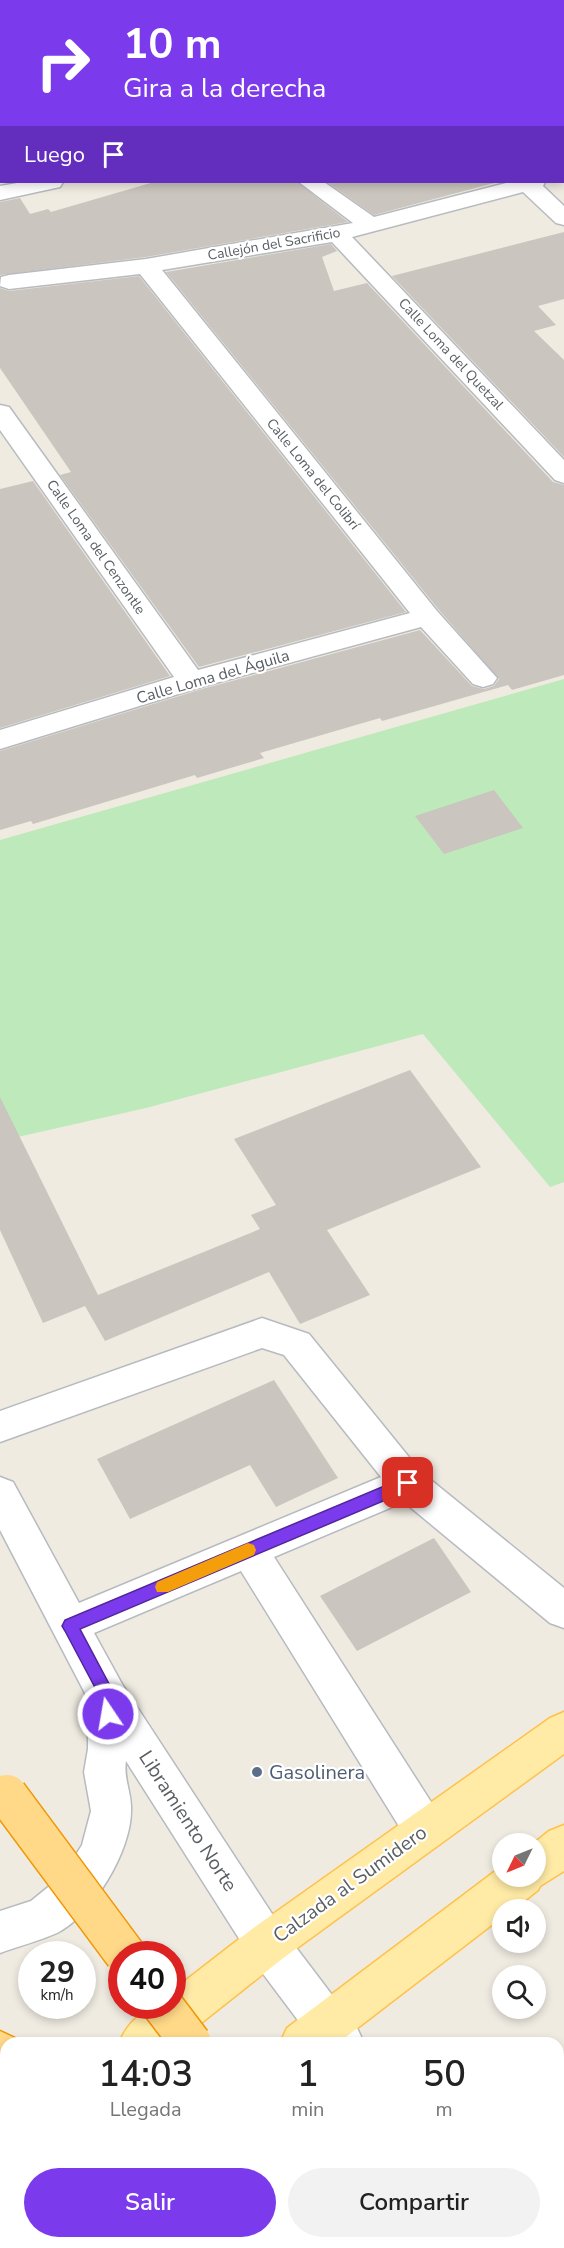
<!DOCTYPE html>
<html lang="es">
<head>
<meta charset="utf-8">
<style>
  :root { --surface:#fff; --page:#f2f2f2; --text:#222; --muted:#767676; --accent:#7c3aed }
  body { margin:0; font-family:"Nunito Sans",sans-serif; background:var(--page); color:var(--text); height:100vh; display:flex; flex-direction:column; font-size:22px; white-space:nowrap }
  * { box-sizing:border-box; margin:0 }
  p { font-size:20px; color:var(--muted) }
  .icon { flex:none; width:33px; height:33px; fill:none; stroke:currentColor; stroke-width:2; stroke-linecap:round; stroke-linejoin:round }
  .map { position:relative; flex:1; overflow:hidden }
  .drawer { position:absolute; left:0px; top:2037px; width:564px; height:212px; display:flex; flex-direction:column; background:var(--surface); border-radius:18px 18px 0 0; box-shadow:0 3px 9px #0003 }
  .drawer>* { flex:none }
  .banner { position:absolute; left:0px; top:0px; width:564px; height:183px; box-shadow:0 3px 9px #0003; background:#7c3aed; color:#fff; overflow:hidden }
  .needle { width:39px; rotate:227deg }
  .controls { position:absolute; left:492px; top:1833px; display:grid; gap:12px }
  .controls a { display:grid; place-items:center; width:54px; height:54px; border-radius:50%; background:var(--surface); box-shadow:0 3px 9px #0003; font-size:30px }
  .speed { position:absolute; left:18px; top:1941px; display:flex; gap:12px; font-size:30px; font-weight:700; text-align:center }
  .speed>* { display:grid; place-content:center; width:78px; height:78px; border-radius:50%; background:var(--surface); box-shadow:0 3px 9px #0003; line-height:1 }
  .speed small { font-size:15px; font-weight:400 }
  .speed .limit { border:9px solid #d22; background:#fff; color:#111 }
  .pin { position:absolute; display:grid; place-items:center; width:51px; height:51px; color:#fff; margin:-26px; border-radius:12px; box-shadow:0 3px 9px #0006 }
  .me { position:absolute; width:66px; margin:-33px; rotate:348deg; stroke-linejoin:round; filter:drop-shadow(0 0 4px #0008) }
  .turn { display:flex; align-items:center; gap:21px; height:126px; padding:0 24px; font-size:27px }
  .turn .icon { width:78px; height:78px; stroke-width:2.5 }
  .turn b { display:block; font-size:42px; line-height:51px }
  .then { display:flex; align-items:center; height:57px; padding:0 24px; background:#0003; gap:12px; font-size:22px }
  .eta { display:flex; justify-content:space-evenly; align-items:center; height:102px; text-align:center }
  .eta b { font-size:36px; font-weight:600; line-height:42px }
  .button { display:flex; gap:12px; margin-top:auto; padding:12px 24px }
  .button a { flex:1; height:69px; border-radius:36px; background:var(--accent); color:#fff; font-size:24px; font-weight:600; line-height:69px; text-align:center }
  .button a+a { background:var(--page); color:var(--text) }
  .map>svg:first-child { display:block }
  .green { fill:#bee9bb }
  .building { fill:#cac5be }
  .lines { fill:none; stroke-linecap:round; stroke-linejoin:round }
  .minor-casing { stroke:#b7bbc0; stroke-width:3 }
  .major-casing { stroke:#ffc14a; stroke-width:3 }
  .highway-casing { stroke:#f09600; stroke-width:3 }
  .minor { fill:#fff; fill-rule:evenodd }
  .major { fill:#ffeba6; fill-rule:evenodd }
  .highway { fill:#ffd988; fill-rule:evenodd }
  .highway-bridge-casing { stroke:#f09600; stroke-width:43; stroke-linecap:butt }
  .highway-bridge { stroke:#ffd988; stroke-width:40 }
  .route { fill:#7c3aed; stroke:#51269a; stroke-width:1.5 }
  .slow { fill:#f59e0b }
  .service-dot { fill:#5c6f8a; stroke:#fff; stroke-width:2 }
  .labels { text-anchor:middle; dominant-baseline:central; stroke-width:4.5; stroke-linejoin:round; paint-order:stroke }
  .far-street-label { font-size:14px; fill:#5a5f64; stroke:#fff }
  .street-label { font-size:16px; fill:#5a5f64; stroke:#fff }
  .near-service-label { font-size:20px; fill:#4e5e75; stroke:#fff; text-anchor:start }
  .near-street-label { font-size:20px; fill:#5a5f64; stroke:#fff }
</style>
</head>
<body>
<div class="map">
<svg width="564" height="2248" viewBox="0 0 564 2248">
  <rect width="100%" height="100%" fill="#efebe1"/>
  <path class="green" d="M564,679V1182L550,1187L423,1034L146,1108L0,1141V840Z"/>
  <g class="building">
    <path d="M154,182H297L348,222L146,257L0,275V202L20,198L30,214L48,209L51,212Z"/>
    <path d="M327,182H498L374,215Z"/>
    <path d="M564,232V299L538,306L556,325L534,331L564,360V457L392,276Z"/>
    <path d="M331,244L337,251L322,257L334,291L367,283L553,482L564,485V675L512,690L508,685L382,721L380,718L260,753L264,758L197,778L195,775L33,824L31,821L0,830V751L202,689L420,630L472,686L484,689L494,686L499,679L439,610L166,272Z"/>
    <path d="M139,276L406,612L199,667L60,475L71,472L0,368V288L9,291Z"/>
    <path d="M33,481L170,676L0,728V489Z"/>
    <path d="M494,790L523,828L444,854L415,816Z"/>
    <path d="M410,1070L481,1167L327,1230L370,1295L300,1324L269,1272L105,1341L85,1306L43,1323L0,1230V1097L98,1295L260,1229L251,1215L276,1205L234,1139Z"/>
    <path d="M274,1380L338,1478L276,1507L250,1465L130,1519L97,1459Z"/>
    <path d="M434,1538L471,1592L357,1651L320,1596Z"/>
  </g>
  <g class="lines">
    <g class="minor-casing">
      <g id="minor">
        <path d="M32,0H53L54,2H33Z"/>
        <path d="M271,0H295L270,2Z"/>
        <path d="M328,0H350L351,2H329Z"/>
        <rect x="0" y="78" width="2" height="12"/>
        <rect x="562" y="121" width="2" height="12"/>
        <path d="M564,161V175H562V162Z"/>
        <path d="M23,182H63L60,187L0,200V186Z"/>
        <path d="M299,182H324L374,217L510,182H545L543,186L564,206V225L556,223L523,192L352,237L564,460V483L555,480L332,242L162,270L437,611L497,678L493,684L483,687L473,684L421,627L201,687L0,749V730L174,677L0,430V405L9,407L198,670L410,613L140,274L9,289L0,286L1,277L9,275L146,259L353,223Z"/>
        <path d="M262,1318L309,1334L421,1472L564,1588V1628L550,1623L404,1502L274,1557L440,1816L446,1830L440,1844L425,1850L410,1844L241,1571L94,1633L122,1684L282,1929L357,2028L364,2043H315L252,1959L126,1761C123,1778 132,1793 131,1811C131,1851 93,1915 57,1933C39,1941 19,1946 0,1953V1911L31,1901L63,1875L82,1845L91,1811L84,1772L88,1749V1699L0,1530V1477L13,1482L79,1603L381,1477L284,1355L262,1348L0,1442V1411Z"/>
        <path d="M0,2200L6,2203V2242H25L22,2248H0Z"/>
        <path d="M558,2236L563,2248H514L511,2242H558Z"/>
      </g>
    </g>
    <g class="major-casing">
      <g id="major">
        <path d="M564,1712V1754L282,1959L176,2043H119C129,2019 147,2006 172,2006V1991L252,1929L550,1718Z"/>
        <path d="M564,1825V1871L540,1886L538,1890L513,1910H502V1917L338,2043H280L287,2028L502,1866V1876H536V1844H533L549,1831Z"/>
        <path d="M6,2128V2174L0,2176V2130Z"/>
        <path d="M34,2242H84L81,2248H32Z"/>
      </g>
    </g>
    <g class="highway-casing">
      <g id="highway">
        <path d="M0,2031L15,2038L20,2043H6V2083L0,2080Z"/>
        <path d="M121,2242H170L172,2248H124Z"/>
        <path d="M343,2242H392L394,2248H346Z"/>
      </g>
    </g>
    <use href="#minor" class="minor"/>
    <use href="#major" class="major"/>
    <use href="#highway" class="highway"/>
    <g class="highway-bridge-casing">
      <g id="highway-bridge">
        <path d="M7,1795L125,1954"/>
        <path d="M163,2006L191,2043"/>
      </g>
    </g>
    <use href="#highway-bridge" class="highway-bridge"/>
  </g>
  <path class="route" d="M408,1476L414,1478L416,1483L414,1488L80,1629L116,1697L114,1719L108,1722L103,1719L100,1697L65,1631L62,1626L65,1620Z"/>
  <path class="slow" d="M248,1543L254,1545L256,1550L254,1555L168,1592H157L155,1587L157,1582Z"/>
  <circle class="service-dot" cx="257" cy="1772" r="6"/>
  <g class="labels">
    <g class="far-street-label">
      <text transform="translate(274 244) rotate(-10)">Callejón del Sacrificio</text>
      <text transform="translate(451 354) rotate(47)">Calle Loma del Quetzal</text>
      <text transform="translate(313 474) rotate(51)">Calle Loma del Colibrí</text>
      <text transform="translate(96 547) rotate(55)">Calle Loma del Cenzontle</text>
    </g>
    <g class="street-label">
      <text transform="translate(213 677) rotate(-16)">Calle Loma del Águila</text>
    </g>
    <g class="near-service-label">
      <text x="269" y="1772">Gasolinera</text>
    </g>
    <g class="near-street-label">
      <text transform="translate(188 1821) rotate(57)">Libramiento Norte</text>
      <text transform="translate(350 1884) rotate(-36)">Calzada al Sumidero</text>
    </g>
  </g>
</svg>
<div class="controls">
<a><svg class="needle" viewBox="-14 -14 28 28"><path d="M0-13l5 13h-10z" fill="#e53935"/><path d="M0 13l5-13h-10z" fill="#767676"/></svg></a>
<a><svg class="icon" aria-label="sound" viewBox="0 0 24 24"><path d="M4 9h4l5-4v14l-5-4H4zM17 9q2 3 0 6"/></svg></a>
<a><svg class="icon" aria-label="search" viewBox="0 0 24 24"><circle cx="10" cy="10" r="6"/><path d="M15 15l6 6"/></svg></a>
</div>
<div class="speed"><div>29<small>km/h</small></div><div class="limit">40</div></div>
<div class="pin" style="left:408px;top:1483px;background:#d93025"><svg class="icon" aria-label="arrive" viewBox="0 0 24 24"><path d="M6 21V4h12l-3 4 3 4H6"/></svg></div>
<svg class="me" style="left:108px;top:1714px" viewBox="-20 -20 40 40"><circle r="17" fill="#7c3aed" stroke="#fff" stroke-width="3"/><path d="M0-11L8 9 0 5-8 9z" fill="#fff"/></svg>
<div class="banner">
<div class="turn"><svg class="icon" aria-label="right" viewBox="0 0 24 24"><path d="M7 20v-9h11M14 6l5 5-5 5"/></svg><div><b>10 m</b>Gira a la derecha</div></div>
<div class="then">Luego<svg class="icon" aria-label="arrive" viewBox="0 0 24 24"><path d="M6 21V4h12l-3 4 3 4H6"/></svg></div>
</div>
<section class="drawer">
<div class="eta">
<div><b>14:03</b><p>Llegada</p></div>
<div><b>1</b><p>min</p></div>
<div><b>50</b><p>m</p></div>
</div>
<div class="button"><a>Salir</a><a>Compartir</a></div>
</section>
</div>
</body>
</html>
